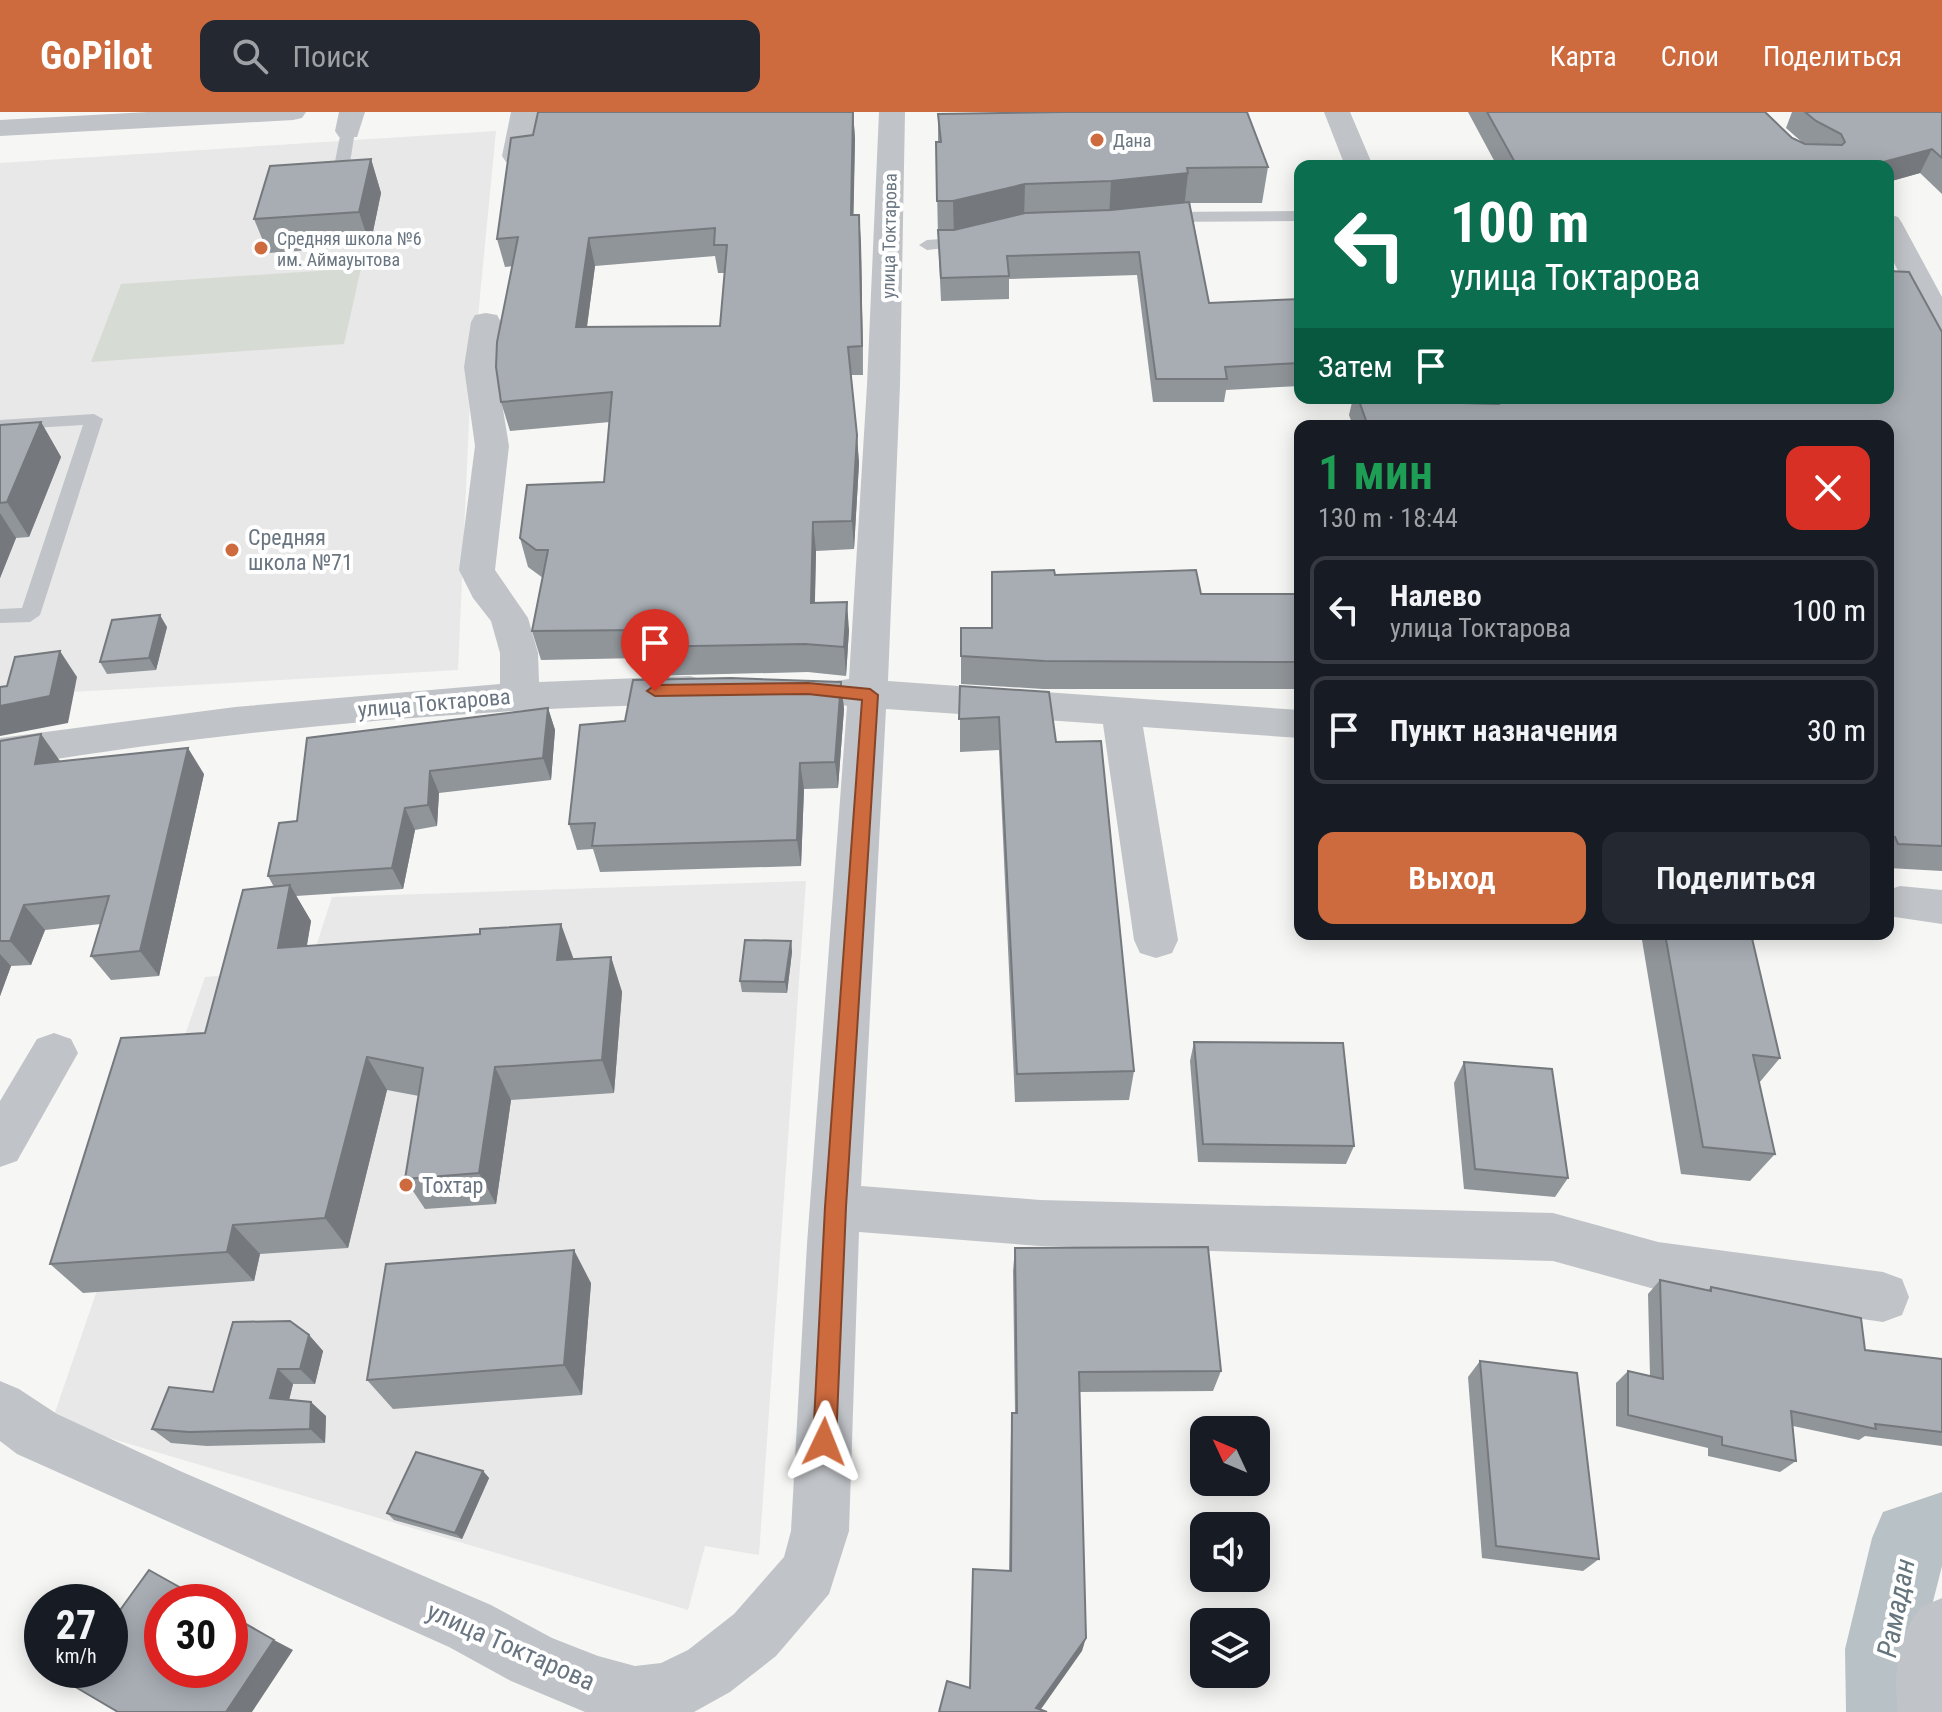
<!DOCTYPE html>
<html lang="ru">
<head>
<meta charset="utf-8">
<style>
  :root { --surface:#171b24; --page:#242831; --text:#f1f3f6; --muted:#9ea1a6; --line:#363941; --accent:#cd6a3e }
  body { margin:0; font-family:"Roboto Condensed",sans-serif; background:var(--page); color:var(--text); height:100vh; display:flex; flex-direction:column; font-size:30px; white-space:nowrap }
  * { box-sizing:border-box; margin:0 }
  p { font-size:26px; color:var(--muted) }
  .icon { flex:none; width:44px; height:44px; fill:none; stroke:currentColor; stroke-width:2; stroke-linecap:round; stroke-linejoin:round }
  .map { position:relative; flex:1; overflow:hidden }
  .details { position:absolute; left:1294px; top:308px; width:600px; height:520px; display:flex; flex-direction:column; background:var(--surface); border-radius:16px; box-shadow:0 4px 20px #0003 }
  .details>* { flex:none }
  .hud { position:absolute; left:1294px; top:48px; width:600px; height:244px; border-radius:16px; box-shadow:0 4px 20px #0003; background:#0b6e4f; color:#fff; overflow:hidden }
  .needle { width:52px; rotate:314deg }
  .buttons { position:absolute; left:1190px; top:1304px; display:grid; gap:16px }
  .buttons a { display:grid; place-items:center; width:80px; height:80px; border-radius:16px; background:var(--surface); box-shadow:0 4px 20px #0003; font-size:40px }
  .speed { position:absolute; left:24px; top:1472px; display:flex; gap:16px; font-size:40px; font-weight:700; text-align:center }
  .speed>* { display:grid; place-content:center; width:104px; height:104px; border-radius:50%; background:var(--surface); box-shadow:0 4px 20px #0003; line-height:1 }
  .speed small { font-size:20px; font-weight:400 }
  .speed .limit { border:12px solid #d22; background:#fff; color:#111 }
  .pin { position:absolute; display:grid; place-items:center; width:68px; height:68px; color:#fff; margin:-82px -34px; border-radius:50% 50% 50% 0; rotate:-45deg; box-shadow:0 0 8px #0007 }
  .pin .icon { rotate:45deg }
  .me { position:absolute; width:88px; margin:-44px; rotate:2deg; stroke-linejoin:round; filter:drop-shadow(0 0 6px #0008) }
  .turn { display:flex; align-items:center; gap:28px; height:168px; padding:0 24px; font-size:36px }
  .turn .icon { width:104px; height:104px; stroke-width:2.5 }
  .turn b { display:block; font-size:56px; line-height:68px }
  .then { display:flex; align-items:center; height:76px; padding:0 24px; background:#0003; gap:16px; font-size:30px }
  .round { display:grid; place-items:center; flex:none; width:84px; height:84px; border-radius:16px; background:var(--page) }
  .summary { display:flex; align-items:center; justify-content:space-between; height:136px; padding:0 24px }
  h1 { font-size:48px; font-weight:600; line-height:60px; color:#1e9e55 }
  .action { display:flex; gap:16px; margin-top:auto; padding:16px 24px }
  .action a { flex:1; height:92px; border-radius:16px; background:var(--accent); color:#fff; font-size:32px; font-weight:600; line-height:92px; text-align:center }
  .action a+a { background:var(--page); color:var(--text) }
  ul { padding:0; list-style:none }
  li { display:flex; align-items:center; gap:24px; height:108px; margin:0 16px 12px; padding:0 8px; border:4px solid var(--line); border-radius:16px }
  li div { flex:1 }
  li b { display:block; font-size:30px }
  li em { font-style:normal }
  header { display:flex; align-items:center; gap:48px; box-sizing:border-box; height:112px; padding:0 40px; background:var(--accent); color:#fff }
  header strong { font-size:38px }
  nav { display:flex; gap:44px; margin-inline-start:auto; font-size:28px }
  .search { width:560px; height:72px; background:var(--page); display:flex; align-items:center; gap:20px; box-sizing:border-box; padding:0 28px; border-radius:16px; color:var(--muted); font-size:30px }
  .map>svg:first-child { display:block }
  .built { fill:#e7e8e7 }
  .green { fill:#d6dbd4 }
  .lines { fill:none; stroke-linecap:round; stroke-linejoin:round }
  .canal { fill:#b8c1c6; fill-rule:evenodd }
  .service { fill:#c0c3c7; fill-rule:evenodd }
  .minor { fill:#c0c3c7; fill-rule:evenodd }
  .tertiary { fill:#c0c3c7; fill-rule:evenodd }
  .wall { fill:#90959a; fill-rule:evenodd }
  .shaded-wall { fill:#75797d }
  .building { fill:#a7adb3; stroke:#75797d; stroke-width:2; fill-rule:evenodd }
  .route { fill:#cd6a3e; stroke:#854528; stroke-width:2 }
  .poi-dot { fill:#cd6a3e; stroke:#fff; stroke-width:3 }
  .labels { text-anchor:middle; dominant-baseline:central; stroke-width:8; stroke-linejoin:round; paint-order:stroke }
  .far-poi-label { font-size:18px; fill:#697581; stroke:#fff; text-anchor:start }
  .far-street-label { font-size:18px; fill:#697581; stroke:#fff }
  .poi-label { font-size:22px; fill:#697581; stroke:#fff; text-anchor:start }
  .street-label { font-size:22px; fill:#697581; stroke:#fff }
  .near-street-label { font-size:26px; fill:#697581; stroke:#fff }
  .near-water-label { font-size:28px; font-style:italic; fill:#65757d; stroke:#fff }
</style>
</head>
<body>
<header>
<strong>GoPilot</strong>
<div class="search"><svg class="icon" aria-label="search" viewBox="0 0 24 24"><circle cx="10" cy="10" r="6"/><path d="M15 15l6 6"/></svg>Поиск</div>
<nav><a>Карта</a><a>Слои</a><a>Поделиться</a></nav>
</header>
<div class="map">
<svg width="1942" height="1600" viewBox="0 0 1942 1600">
  <rect width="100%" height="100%" fill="#f6f7f4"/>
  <g class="built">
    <path d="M496,19L470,287L458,558L0,584V51Z"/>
    <path d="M806,769L759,1443L705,1434L688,1498L52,1309L205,865L309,856L332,785Z"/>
  </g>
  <path class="green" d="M361,156L344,232L91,250L121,172Z"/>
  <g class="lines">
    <path class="canal" d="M1942,1380V1454L1921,1537L1924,1600H1846L1845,1537L1872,1426L1883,1400Z"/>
    <g class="service">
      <path d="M348,15L355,19L347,70L339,75L331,70L341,19Z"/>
      <path d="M1300,99V109L1162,110L1154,105L1162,100Z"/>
      <path d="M968,125L974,127V133L927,138L919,133L927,128Z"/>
      <path d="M94,302L103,307L40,503L30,510L0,511V497L22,496L83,313L0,318V308Z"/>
    </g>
    <g class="minor">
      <path d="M339,0H365L357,25H339L335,19Z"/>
      <path d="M511,0H537L530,44L526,50H506L502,44Z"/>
      <path d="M879,0H905L900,273L888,569L1300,598V626L1143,615L1178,828L1172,841L1156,846L1140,841L1134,828L1103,612L886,597L861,1074L1040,1088L1553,1101L1658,1130L1883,1160L1902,1167L1909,1185L1902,1203L1883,1210L1658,1178L1553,1149L1040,1134L859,1120L849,1419L829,1482L776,1544L730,1580L694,1600H585L511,1569L449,1535L17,1342L0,1329V1269L19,1277L57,1302L180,1359L491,1493L552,1526L598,1544L635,1554L661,1551L688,1538L734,1502L784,1445L791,1419L807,1132L847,594L829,590L823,580L829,570L849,567L867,273Z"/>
      <path d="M1324,0H1350L1373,54H1345Z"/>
      <path d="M1888,102L1898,105L1902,111L1942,185V223L1931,221L1926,214L1888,139Z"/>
      <path d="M486,201L497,203L501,210L496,255L509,334L495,458L528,506L538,541L539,570L690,564L704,568L710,578L704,588L690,592C459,597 228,618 0,656V626L235,595L500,572V541L491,509L473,486L459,458L475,334L464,255L471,210L475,203Z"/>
      <path d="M1447,286H1479L1491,314H1457Z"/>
      <path d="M1900,774L1942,778V812L1888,804V778Z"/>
      <path d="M54,921L71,927L78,941L17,1049L0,1055V989L37,927Z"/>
      <path d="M1942,1486V1600H1898C1893,1561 1896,1527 1921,1495Z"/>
    </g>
    <path class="tertiary" d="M148,0H306L302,6L293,8L0,24V8Z"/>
  </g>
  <g class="wall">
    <path d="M853,0L855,27L853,103L861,131L863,263H851L859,351L854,437L816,439L815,490L849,518L846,564L808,560L645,564L641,546L541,548L532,519L543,466L528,455L520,426L604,370L610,310L510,319L501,290L513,154L505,155L497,127L786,1ZM715,144L718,161H725L720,214L587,215L595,154Z"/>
    <path d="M1468,0H1765L1792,26L1803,31L1786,16L1792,0H1942V82L1920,61L1888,70V54H1497Z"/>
    <path d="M938,2L1268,55L1262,91H1190L1209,191L1300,187V274L1226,278L1224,290H1153L1137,163L1009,167V187L941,189L938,125L936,30H938Z"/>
    <path d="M371,47L381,81L370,134L268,141L254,107Z"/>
    <path d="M1942,220V759L1888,756V314H1353L1349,303L1353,286H1461L1463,291L1490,292L1492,286H1888Z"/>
    <path d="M41,310L61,345L29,425L16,426L0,466V313Z"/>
    <path d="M992,460L1055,463L1201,482H1300V577H1043L961,572V516H992Z"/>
    <path d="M167,515L156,558L107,562L100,550Z"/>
    <path d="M841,570L844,597L838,676L804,677L801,754L600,760L593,737L577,738L569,712L625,609Z"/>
    <path d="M960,574L1056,630L1134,959L1129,988L1015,990L999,638L960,640Z"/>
    <path d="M548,596L555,618L551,668L439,681L437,714L415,718L403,777L296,784L311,809L307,834L574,847L611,845L622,880L614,981L511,988L496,1092L425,1097L405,1067L419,984L387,978L348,1136L260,1142L254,1169L83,1181L50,1152L205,921L274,775L268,764L297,709Z"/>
    <path d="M0,629L60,649L204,662L159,864L111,868L91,844L101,812L45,818L31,853L11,854L0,884Z"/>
    <path d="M1386,822H1448L1446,825H1386Z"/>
    <path d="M1641,822H1751L1780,946L1759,971L1775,1042L1750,1069L1681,1062Z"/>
    <path d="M791,829L792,840L787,881L742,880L740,869Z"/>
    <path d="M1194,930L1354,1034L1346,1052L1198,1050L1190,949Z"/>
    <path d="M1464,950L1568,1066L1555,1085L1464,1077L1454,971Z"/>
    <path d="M1015,1136L1221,1259L1213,1279L1079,1280L1082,1539L970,1576L1009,1459L1011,1320L1012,1301H1015L1013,1159Z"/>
    <path d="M1660,1168L1708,1178L1711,1175L1865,1238L1942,1247V1334L1865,1324L1859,1328L1793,1314L1796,1349L1780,1360L1708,1344V1336L1616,1314V1271L1628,1259L1650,1264L1648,1182Z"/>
    <path d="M591,1171L582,1283L393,1297L367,1268Z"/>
    <path d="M309,1223L323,1239L315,1272H293L289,1288L326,1304L325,1331L207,1334L171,1331L152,1317Z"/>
    <path d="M1480,1249L1599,1447L1583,1459L1482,1446L1468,1265Z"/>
    <path d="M483,1359L489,1366L462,1427L394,1408L387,1401Z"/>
  </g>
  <g class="shaded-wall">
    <path d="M853,0L855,27L853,131L851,103Z"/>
    <path d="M1932,37L1920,61L1888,70V54H1868Z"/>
    <path d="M371,47L381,81L370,134L359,100Z"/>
    <path d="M1188,61L1184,97L1109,105L1111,69Z"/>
    <path d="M1025,72L1024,108L954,125L953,89Z"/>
    <path d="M859,103L861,131L863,263L862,234Z"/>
    <path d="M589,126L595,154L583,243L576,215Z"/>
    <path d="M41,310L61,345L29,425L7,390Z"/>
    <path d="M857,323L859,351L854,437L852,409Z"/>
    <path d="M0,401L16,426L0,466Z"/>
    <path d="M813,410L816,439L814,519L811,491Z"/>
    <path d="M847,490L849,518L846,564L844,535Z"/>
    <path d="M160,503L167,515L156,558L149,546Z"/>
    <path d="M60,539L77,565L68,611L0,624V594Z"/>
    <path d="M841,570L844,597L838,676L835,650Z"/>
    <path d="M548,596L555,618L551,668L543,646Z"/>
    <path d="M41,622L60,649L35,652Z"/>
    <path d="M188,636L204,662L159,864L140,839Z"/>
    <path d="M800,651L804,677L801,754L797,728Z"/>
    <path d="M430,659L439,681L437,714L428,693Z"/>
    <path d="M405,696L415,718L403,777L392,756Z"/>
    <path d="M290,773L311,809L300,870L278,836Z"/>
    <path d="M24,793L45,818L31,853L10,829Z"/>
    <path d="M561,812L574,848H557Z"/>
    <path d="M791,829L792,840L787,881L785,870Z"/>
    <path d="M0,842L11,854L0,884Z"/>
    <path d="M611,845L622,880L614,981L602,948Z"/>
    <path d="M367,945L387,978L348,1136L325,1106Z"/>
    <path d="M495,955L511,988L496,1092L479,1061Z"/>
    <path d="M233,1113L260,1142L254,1169L227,1140Z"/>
    <path d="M574,1138L591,1171L582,1283L564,1253Z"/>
    <path d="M309,1223L323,1239L315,1272L300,1257Z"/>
    <path d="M278,1257L293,1272L286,1300L270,1286Z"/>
    <path d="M311,1290L326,1304L325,1331L310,1317Z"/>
    <path d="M483,1359L489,1366L462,1427L455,1421Z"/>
    <path d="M1086,1526L1082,1539L1039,1600L1036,1596Z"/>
    <path d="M274,1528L293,1538L252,1600H226Z"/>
  </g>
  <g class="building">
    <path d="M538,0H853L851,103H859L862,234L848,235L857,323L852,409L813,410L811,491L847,490L844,535L805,532L638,535L641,518L532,519L548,438H536L520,426L527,373L604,370L612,280L501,290L496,255L497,230L518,125L497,127L511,26L533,23ZM715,116L714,133H727L720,214L576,215L589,126Z"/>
    <path d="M1065,0H1247L1268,55L1187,56L1188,61L1111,69L1025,72L953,89H937L936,30H941L938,2Z"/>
    <path d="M1487,0H1765L1792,26L1805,32L1842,33L1845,30L1841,22L1816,9L1805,0H1942V46L1932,37L1868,54H1517Z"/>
    <path d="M371,47L359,100L254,107L270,54Z"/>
    <path d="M1189,90L1209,191L1300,187V251L1225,255L1227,267H1156L1139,140L1007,144L1009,164L941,166L938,118H954L1025,101L1111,98Z"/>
    <path d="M1888,159L1909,160L1942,220V734L1898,732L1895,725H1888V314H1368L1358,286H1461L1463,291L1499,292L1502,287L1501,286H1888Z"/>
    <path d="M41,310L7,390L0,391V313Z"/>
    <path d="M1054,458L1055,463L1196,458L1201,482H1300V550L1044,549L961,544V516H992V460Z"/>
    <path d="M160,503L149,546L100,550L112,508Z"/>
    <path d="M60,539L50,584L0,594V575L7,574L15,545Z"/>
    <path d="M731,566L841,570L835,650L800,651L797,728L592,734L595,711L569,712L580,613L625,609L633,568Z"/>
    <path d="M960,574L1049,580L1056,630L1101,629L1134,959L1017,962L999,605L959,607Z"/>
    <path d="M548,596L543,646L430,659L428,693L405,696L392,756L268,764L279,711L297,709L307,626Z"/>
    <path d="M41,622L35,652L188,636L140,839L91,844L109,784L24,793L10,829H0V629Z"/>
    <path d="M290,773L278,836L480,822V817L561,812L557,848L611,845L602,948L495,955L479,1061L405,1067L423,956L367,945L325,1106L233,1113L227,1140L50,1152L121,926L205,921L243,778Z"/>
    <path d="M1665,822H1751L1780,946L1753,943L1775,1042L1703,1035Z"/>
    <path d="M745,828L791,829L785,870L740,869Z"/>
    <path d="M1194,930L1343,931L1354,1034L1203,1032Z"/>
    <path d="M1464,950L1552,957L1568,1066L1475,1057Z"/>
    <path d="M1208,1135L1221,1259L1079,1260L1086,1526L1036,1596L1047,1600H939L947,1569L970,1576L973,1457L1011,1459L1012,1301H1017L1015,1136Z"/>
    <path d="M574,1138L564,1253L367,1268L386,1152Z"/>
    <path d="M1660,1168L1711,1179V1175L1861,1206L1865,1238L1942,1247V1320L1875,1312L1876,1317L1791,1299L1796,1349L1722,1333V1325L1628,1303V1259L1663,1267Z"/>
    <path d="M290,1209L309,1223L300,1257H278L270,1286L311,1290L310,1317L189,1320L152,1317L169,1275L213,1280L233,1210Z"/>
    <path d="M1480,1249L1577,1261L1599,1447L1496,1434Z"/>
    <path d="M416,1340L483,1359L455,1421L387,1401Z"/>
    <path d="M149,1458L206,1490H162V1558H230V1503L274,1528L226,1600H118L67,1570L76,1558H110V1512Z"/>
  </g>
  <path class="route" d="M808,571L870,577L878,583L846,1095L836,1330L833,1339L824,1342L816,1339L813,1330L825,1095L862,588L808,582L655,584L647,579L655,573Z"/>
  <g class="poi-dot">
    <circle cx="1097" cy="28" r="8"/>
    <circle cx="261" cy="136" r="8"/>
    <circle cx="232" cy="438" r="8"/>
    <circle cx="406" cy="1073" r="8"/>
  </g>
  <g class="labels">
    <g class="far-poi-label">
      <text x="1113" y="28">Дана</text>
      <text x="277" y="126">Средняя школа №6<tspan x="277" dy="21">им. Аймауытова</tspan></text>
    </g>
    <g class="far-street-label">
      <text transform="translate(889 124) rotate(-89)">улица Токтарова</text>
    </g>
    <g class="poi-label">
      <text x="248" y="425">Средняя<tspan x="248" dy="25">школа №71</tspan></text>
      <text x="422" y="1073">Тохтар</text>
    </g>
    <g class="street-label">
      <text transform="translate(434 591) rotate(-5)">улица Токтарова</text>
    </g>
    <g class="near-street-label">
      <text transform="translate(511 1534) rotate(24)">улица Токтарова</text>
    </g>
    <g class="near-water-label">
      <text transform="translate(1896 1496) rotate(-79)">Рамадан</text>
    </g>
  </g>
</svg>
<div class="buttons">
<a><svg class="needle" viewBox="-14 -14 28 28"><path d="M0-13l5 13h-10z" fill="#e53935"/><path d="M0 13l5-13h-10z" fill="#9ea1a6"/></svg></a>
<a><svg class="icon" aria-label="sound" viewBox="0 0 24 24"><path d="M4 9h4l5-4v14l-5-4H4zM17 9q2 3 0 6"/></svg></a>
<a><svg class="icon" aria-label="layers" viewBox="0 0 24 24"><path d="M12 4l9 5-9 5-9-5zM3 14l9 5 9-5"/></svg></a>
</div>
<div class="speed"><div>27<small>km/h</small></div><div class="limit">30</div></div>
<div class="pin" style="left:655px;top:579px;background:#d93025"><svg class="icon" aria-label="arrive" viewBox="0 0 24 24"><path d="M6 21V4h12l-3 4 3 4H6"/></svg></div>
<svg class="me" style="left:824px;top:1330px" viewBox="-20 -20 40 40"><path d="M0-17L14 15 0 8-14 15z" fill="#cd6a3e" stroke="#fff" stroke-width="4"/></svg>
<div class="hud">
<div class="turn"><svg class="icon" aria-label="left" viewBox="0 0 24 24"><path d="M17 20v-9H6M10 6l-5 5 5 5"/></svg><div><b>100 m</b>улица Токтарова</div></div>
<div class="then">Затем<svg class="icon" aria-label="arrive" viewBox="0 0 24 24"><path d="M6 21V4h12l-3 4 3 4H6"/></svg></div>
</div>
<section class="details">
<div class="summary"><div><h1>1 мин</h1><p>130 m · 18:44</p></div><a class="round" style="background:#d93025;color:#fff"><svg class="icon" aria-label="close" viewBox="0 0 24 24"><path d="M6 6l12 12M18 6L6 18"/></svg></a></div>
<ul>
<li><svg class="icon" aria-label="left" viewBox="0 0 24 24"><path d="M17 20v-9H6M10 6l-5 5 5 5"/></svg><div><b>Налево</b><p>улица Токтарова</p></div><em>100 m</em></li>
<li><svg class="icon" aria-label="arrive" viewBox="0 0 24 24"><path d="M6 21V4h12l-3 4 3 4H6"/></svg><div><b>Пункт назначения</b></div><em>30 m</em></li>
</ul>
<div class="action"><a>Выход</a><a>Поделиться</a></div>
</section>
</div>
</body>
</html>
